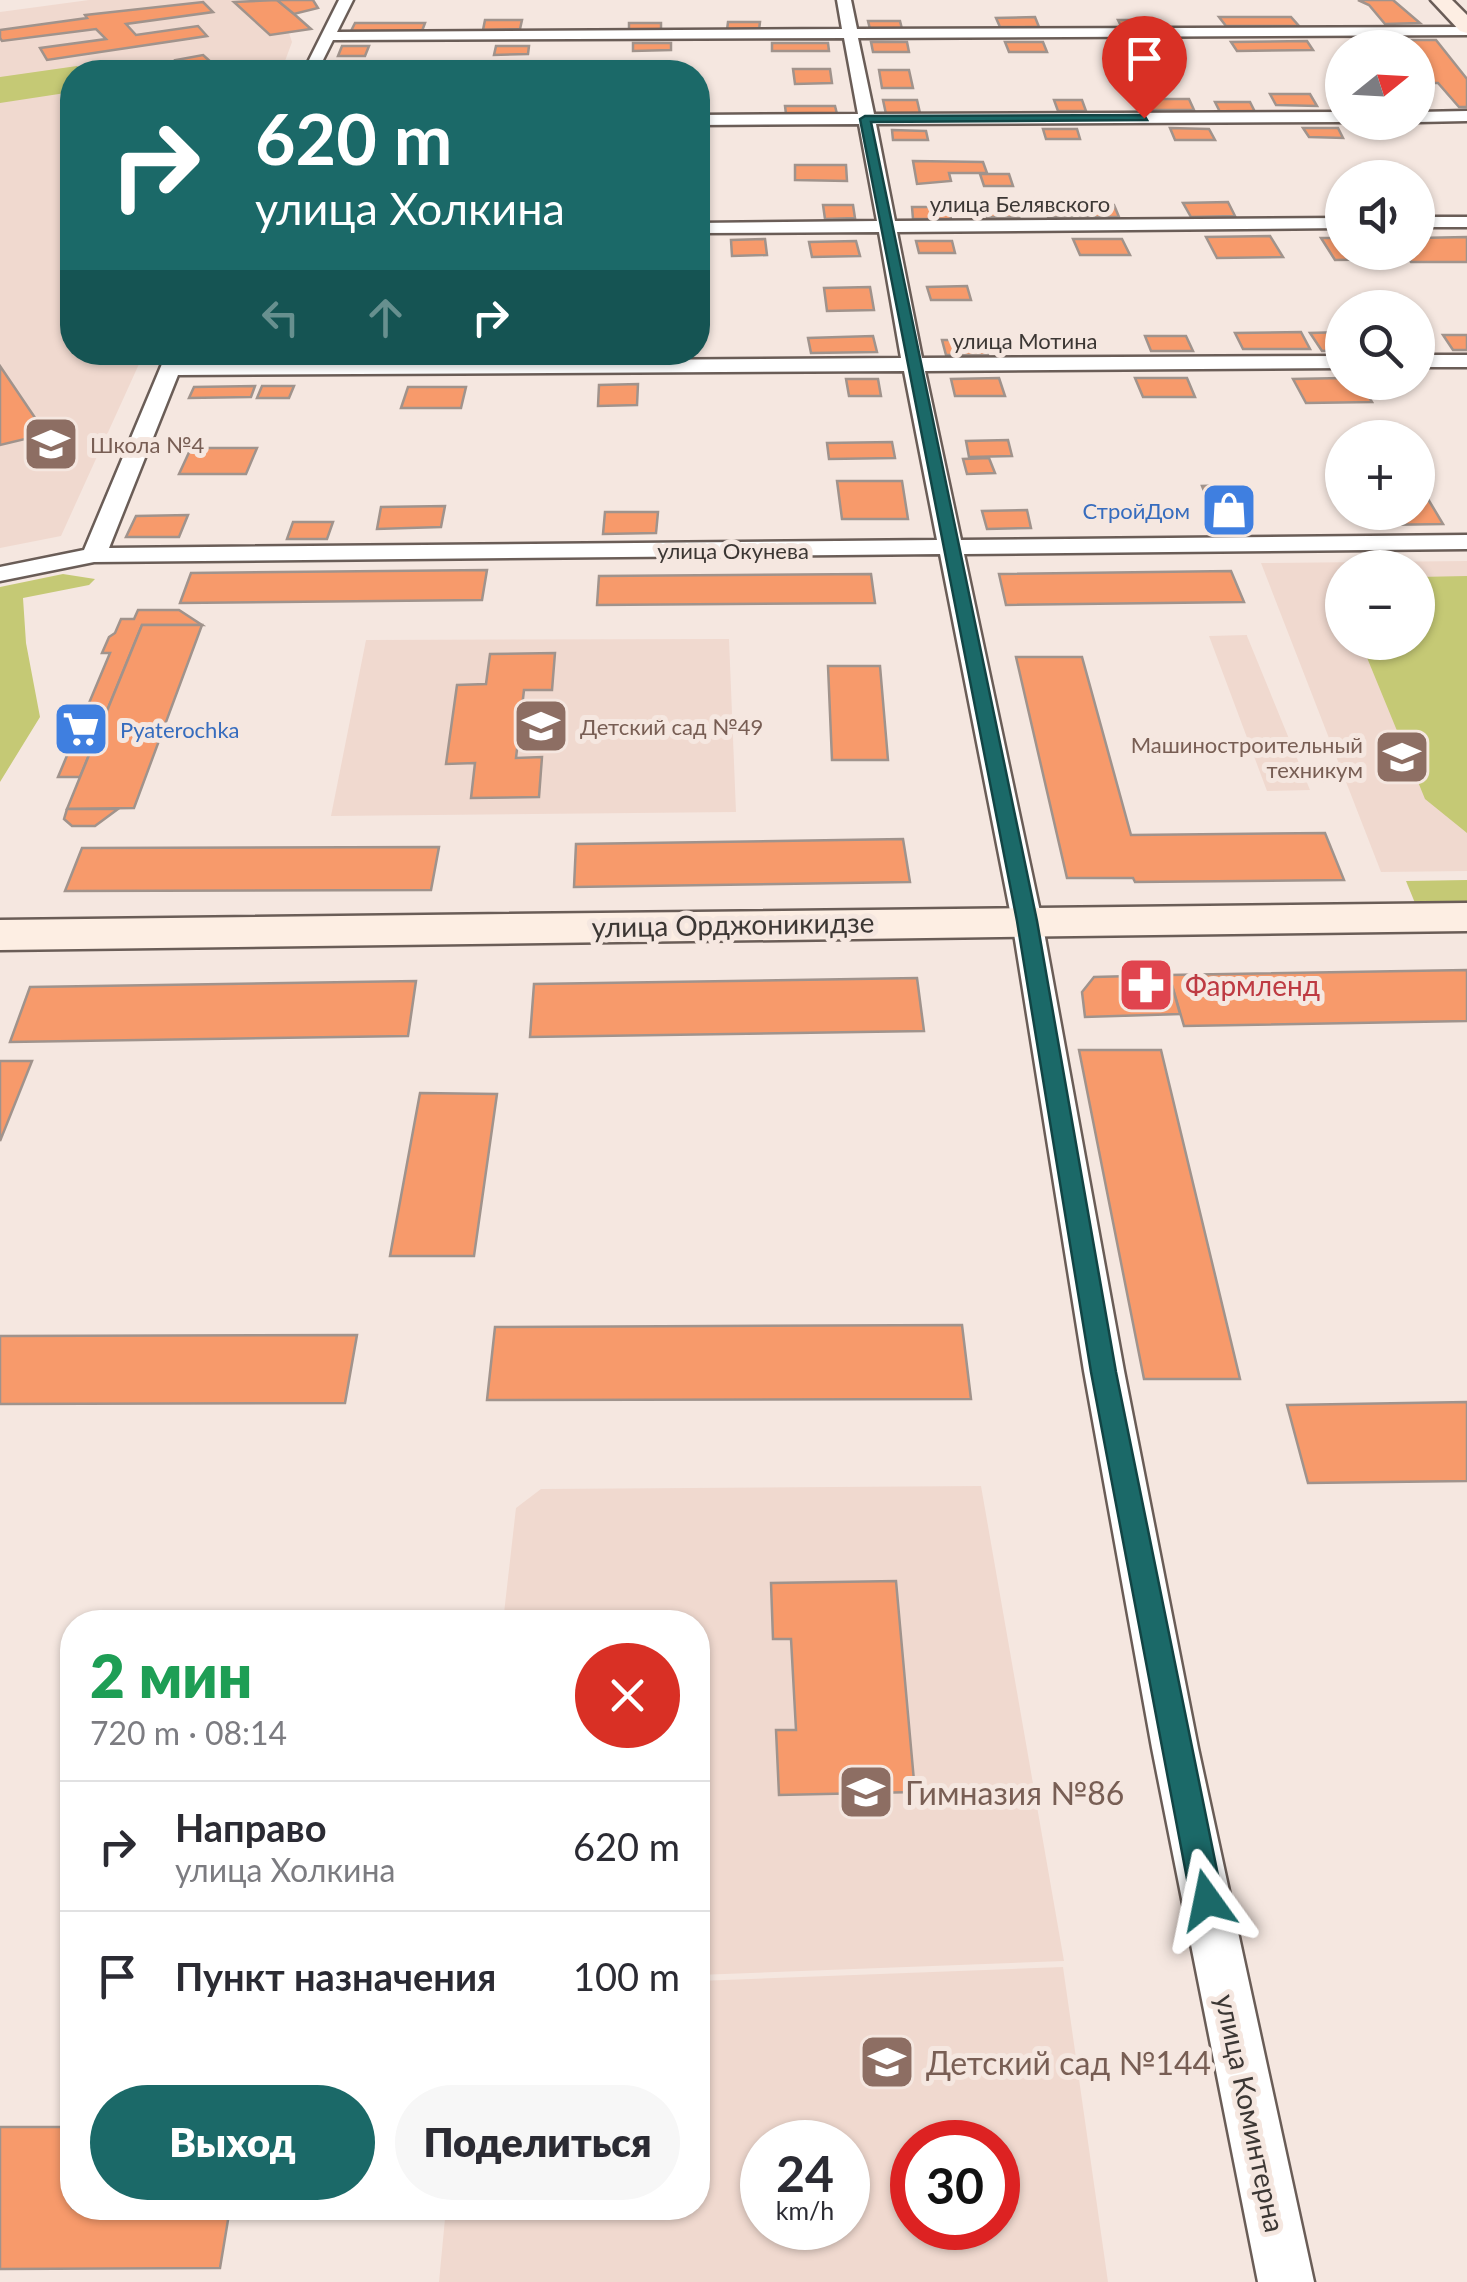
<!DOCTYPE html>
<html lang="ru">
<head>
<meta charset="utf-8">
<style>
  :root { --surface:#fff; --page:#f7f7f7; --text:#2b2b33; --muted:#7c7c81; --line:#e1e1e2; --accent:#1b6968 }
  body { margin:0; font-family:Lato,sans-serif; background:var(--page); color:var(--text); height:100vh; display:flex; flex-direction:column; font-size:38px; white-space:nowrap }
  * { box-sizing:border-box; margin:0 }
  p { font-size:32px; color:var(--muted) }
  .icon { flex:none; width:55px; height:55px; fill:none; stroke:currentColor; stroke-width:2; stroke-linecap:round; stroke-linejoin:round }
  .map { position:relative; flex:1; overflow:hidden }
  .details { position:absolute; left:60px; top:1610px; width:650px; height:610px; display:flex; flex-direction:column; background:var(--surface); border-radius:40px; box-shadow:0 2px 8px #0004 }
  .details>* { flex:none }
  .top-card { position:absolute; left:60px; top:60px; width:650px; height:305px; border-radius:40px; box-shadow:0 2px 8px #0004; background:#1b6968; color:#fff; overflow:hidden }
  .needle { width:65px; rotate:72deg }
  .controls { position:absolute; left:1325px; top:30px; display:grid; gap:20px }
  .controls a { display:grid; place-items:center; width:110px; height:110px; border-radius:50%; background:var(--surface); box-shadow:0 2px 8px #0004; font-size:50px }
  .speed { position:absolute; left:740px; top:2120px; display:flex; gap:20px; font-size:50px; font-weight:700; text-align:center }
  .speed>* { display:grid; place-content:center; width:130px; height:130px; border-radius:50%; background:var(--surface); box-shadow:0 2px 8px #0004; line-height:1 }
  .speed small { font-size:25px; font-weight:400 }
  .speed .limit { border:15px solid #d22; background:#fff; color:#111 }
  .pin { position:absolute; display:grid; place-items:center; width:85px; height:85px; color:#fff; margin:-102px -42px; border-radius:50% 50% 50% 0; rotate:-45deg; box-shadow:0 0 10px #0007 }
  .pin .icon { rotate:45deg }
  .me { position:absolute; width:110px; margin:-55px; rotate:348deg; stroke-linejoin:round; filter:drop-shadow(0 0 8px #0008) }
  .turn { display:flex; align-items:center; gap:35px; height:210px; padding:0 30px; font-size:45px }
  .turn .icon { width:130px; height:130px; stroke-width:2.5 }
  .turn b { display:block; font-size:70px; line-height:85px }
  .lanes { display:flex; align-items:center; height:95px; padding:0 30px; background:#0003; justify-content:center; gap:50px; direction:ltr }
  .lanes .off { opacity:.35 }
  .round { display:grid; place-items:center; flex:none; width:105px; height:105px; border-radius:52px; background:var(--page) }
  .head { display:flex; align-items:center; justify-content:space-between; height:170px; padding:0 30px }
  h1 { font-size:60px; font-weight:800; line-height:75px; color:#1e9e55 }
  .primary-button { display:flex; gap:20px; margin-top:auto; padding:20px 30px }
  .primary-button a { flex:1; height:115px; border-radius:60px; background:var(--accent); color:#fff; font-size:40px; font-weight:800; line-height:115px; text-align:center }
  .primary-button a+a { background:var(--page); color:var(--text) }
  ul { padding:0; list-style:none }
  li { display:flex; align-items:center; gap:30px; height:130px; padding:0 30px; border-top:2px solid var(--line) }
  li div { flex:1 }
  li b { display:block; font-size:38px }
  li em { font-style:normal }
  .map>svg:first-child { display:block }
  .built { fill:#f0d9cf; fill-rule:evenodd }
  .green { fill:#c5c975 }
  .building { fill:#f79a6b; stroke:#a0938c; stroke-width:2.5 }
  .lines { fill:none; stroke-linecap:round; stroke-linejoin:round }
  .street-casing { stroke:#6a5d57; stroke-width:5 }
  .secondary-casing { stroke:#6a5d57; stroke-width:5 }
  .street { fill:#fff; fill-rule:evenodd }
  .secondary { fill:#fdeee3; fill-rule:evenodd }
  .route { fill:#1b6968; stroke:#124444; stroke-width:2.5 }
  .labels { text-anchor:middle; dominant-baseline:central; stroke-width:10; stroke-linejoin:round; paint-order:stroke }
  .far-street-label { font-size:22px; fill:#3c3734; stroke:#f5e7e0 }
  .far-education-label { font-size:22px; fill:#785e54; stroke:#f5e7e0; text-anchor:start }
  .far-shop-label { font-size:22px; fill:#366cbe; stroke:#f5e7e0; text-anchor:end }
  .street-label { font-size:28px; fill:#3c3734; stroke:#f5e7e0 }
  .health-label { font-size:28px; fill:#be3a42; stroke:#f5e7e0; text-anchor:start }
  .near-education-label { font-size:32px; fill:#785e54; stroke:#f5e7e0; text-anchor:start }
</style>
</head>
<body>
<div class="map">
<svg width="1467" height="2282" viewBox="0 0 1467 2282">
  <rect width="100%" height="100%" fill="#f5e7e0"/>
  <g class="built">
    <path d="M89,0H277L311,29L289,33L292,42L281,72H72V352L144,353L61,536L0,548V12Z"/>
    <path d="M1467,561V871L1381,872L1261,563ZM1342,568H1418V642H1342Z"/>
    <path d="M1247,635V636L1310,790L1267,791L1209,636Z"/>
    <path d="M729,639L736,812L331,816L366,640Z"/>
    <path d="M981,1486L1064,1961L698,1975V1622H503L516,1508L541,1489Z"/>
    <path d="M1063,1967L1108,2282H439L446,2208H698V1981ZM848,2142V2228H762V2142ZM998,2142V2228H912V2142Z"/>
  </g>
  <g class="green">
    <path d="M77,66L83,72H72V92L0,103V77Z"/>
    <path d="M63,574L95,579L89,585L23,598L26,643L40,717L0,782V587Z"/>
    <path d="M1467,576V833L1425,799L1361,643L1418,642V577Z"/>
    <path d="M1467,880V902L1415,903L1406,881Z"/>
  </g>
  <g class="building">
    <path d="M277,0L294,14L311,29L270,35L234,2Z"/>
    <path d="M277,0H313L318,8L294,14Z"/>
    <path d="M1358,0H1393L1420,23L1385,24L1369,5Z"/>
    <path d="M203,2L213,12L126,24L136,35L198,26L207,36L47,60L40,48L106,39L96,29L2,41L0,38V30L87,18L85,15Z"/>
    <path d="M1035,17L1039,27H1000L996,18Z"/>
    <path d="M1219,17H1291L1299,26H1226Z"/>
    <path d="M485,20H522L520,29L483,30Z"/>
    <path d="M1118,20H1150L1155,28H1122Z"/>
    <path d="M868,21H900L902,29H870Z"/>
    <path d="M728,22H760L759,30H727Z"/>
    <path d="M355,23H425L422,31H351Z"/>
    <rect x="629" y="23" width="32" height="8"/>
    <path d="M1400,40H1436L1467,79V107H1459L1438,83H1431L1418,67V48H1406Z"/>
    <path d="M1307,41L1313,50L1237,51L1231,42Z"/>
    <path d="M871,42H907L909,52H873Z"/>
    <path d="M1005,42H1043L1047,52H1009Z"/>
    <path d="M1114,42H1152L1157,52H1118Z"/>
    <path d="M633,43H671V50L633,51Z"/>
    <path d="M772,43H828L829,51H772Z"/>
    <path d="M342,46H369L365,56H338Z"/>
    <path d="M496,46H529L528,54L494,55Z"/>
    <path d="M203,55L222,72H190L176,60Z"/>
    <path d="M793,69H830L832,83L795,84Z"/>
    <path d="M879,70H909L913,88H882Z"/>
    <path d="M1270,94H1310L1317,106L1276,105Z"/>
    <path d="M1148,99H1189L1194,110H1153Z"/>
    <path d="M883,100H917L920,113L886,114Z"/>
    <path d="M1054,100H1082L1086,111H1058Z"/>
    <path d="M1215,102H1250L1255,112H1220Z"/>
    <path d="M785,106H835L837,114H786Z"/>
    <path d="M1170,128L1209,129L1215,140H1175Z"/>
    <path d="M1303,128H1338L1343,138L1309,137Z"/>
    <path d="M1043,129H1077L1080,139H1046Z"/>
    <path d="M892,130L926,131L928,140H893Z"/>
    <path d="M913,161L983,162L987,173H949L951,181L917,184Z"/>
    <path d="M795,165H846L847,181L795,180Z"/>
    <path d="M980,174H1009L1013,186H984Z"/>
    <path d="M1228,202L1235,216L1191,217L1183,203Z"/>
    <path d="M984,203H1014L1019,217H987Z"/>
    <path d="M823,205H853L855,218L825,219Z"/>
    <path d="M1114,205L1119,217H1048L1044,206Z"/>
    <path d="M912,207H949L951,219H913Z"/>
    <path d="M1270,236L1283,257L1217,258L1206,237Z"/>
    <path d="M1467,237V262H1411L1404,252H1418V238Z"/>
    <path d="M1321,238H1342V252H1398L1403,259L1335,260Z"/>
    <path d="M765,239L767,255L732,256L731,240Z"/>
    <path d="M1073,239H1122L1130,255H1080Z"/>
    <path d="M856,241L860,256L812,257L809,242Z"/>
    <path d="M916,241H952L955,253H919Z"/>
    <path d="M967,286L971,300H931L927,287Z"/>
    <path d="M870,287L874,310L827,311L824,288Z"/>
    <path d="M1301,332L1310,349H1243L1235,333Z"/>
    <path d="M1342,332V350L1322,351L1310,333Z"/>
    <path d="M1443,335H1467V350H1453Z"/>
    <path d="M873,336L877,352L811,353L808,338Z"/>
    <path d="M1145,336H1186L1193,351H1151Z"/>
    <path d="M942,340H984L988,355H946Z"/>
    <path d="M211,352H256L254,359L208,360Z"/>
    <path d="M602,352H680L679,356Z"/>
    <path d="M0,366L46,434L0,445Z"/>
    <path d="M999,378L1005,396H955L951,379Z"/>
    <path d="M1135,378H1187L1195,397H1143Z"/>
    <path d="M1342,378V382H1360L1372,402L1306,403L1293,379Z"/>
    <path d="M846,379H878L881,396H849Z"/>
    <path d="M638,384L637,405L598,406L599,385Z"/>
    <path d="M255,386L251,397L189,398L194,387Z"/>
    <path d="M262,386H294L289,398H257Z"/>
    <path d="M408,387H466L461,408H401Z"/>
    <path d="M1008,440L1012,456L969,457L966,441Z"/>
    <path d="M892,442L895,458L829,459L827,443Z"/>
    <path d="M191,448H257L246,474H179Z"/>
    <path d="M989,458L995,473L967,474L963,459Z"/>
    <path d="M837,481H902L908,519H842Z"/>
    <path d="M1233,485L1251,525H1218L1202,486Z"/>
    <path d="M1418,499H1428L1443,524L1380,525L1373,512H1418Z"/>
    <path d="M445,506L441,527L377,529L381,507Z"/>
    <path d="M1027,510L1031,528L987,529L982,511Z"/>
    <path d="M605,512H658L656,533L603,534Z"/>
    <path d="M188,515L179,537H126L136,516Z"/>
    <path d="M293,522H333L327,539H287Z"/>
    <path d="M487,570L482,600L180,603L191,573Z"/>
    <path d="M1231,571L1244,602L1006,605L999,574Z"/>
    <path d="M871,574L875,603L597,605L599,576Z"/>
    <path d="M138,610H179L202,625H142L80,777H58L110,653H102L109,637L115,633L121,619H134Z"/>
    <path d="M142,625H202L134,808L67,809Z"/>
    <path d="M555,653L552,690H524L516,758L542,757L539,797L471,798L475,763L446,764L457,685L486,684L490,654Z"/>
    <path d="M1016,657H1082L1131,835L1325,833L1344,880L1135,882L1133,878H1067Z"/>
    <path d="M828,666H880L888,760H832Z"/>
    <path d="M67,809H118L95,826H72L64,819Z"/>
    <path d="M903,839L910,882L574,887L576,844Z"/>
    <path d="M439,847L431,890L65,891L82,848Z"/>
    <path d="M1467,970V1021L1184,1026L1169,975Z"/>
    <path d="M1169,975L1180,1014L1085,1017L1082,992L1094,977Z"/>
    <path d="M917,978L924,1031L530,1037L534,984Z"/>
    <path d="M416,981L408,1036L10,1042L30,987Z"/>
    <path d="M1079,1050H1161L1240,1379H1144Z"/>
    <path d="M0,1061H32L0,1141Z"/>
    <path d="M420,1093L497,1094L474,1256H390Z"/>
    <path d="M962,1325L971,1399L487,1400L495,1327Z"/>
    <path d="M357,1335L345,1403L0,1404V1336Z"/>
    <path d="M1467,1402V1481L1308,1483L1287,1405Z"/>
    <path d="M896,1581L915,1792L779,1795L776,1730H796L791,1639H773L771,1583Z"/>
    <path d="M0,2127H72V2208H230L220,2268L0,2269Z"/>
  </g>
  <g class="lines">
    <g class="street-casing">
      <g id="street">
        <path d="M339,0H353L337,32L842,29L837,0H851L857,29L1467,27V35L858,38L874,114L1342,112V122L876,124L895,221L1342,218V228L897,232L922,358L1342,356V368L925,371L961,540L1467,535V549L964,554L1042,921L1124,1371L1198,1748L1314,2282H1258L1152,1748L1084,1371L1012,921L940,554L94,562L0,581V567L84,550L167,352H187L183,363L901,358L879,232L698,233V223L877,221L859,124L698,125V115L858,114L844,38L333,40L317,72H303ZM904,371L937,540L109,548L178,375Z"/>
        <path d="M1467,111V121L1418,122V112Z"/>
        <rect x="1418" y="217" width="49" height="10"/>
        <rect x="1418" y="355" width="49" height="12"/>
      </g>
    </g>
    <g class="secondary-casing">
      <g id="secondary">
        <path d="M1431,0H1452L1467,15V33L1460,31Z"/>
        <path d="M1467,903V931L0,950V920Z"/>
      </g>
    </g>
    <use href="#street" class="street"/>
    <use href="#secondary" class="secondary"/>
  </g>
  <path class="route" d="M1144,115L1147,120L871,122L1037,921L1116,1372L1223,1900L1218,1912L1207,1916L1195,1912L1191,1900L1091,1372L1017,921L860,119L865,116Z"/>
  <defs>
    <g id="school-square" transform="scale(2.875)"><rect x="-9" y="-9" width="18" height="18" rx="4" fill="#8d6e63" stroke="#f5e7e0"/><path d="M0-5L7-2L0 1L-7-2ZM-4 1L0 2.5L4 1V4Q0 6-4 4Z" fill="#fff"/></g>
    <g id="shop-square" transform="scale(2.875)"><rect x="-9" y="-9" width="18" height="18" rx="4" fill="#3f7fe0" stroke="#f5e7e0"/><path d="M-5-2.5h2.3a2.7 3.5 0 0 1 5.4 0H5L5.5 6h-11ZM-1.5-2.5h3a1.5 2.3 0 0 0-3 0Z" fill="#fff"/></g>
    <g id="supermarket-square" transform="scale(2.875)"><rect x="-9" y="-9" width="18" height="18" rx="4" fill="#3f7fe0" stroke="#f5e7e0"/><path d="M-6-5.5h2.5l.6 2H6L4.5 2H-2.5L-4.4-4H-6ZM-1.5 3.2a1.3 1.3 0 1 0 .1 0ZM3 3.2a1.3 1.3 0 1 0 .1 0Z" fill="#fff"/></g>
    <g id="university-square" transform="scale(2.875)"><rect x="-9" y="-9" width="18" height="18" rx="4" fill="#8d6e63" stroke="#f5e7e0"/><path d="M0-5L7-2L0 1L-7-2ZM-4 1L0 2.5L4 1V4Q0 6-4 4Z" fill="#fff"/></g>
    <g id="pharmacy-square" transform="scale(2.875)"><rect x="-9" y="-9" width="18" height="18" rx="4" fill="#e0444e" stroke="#f5e7e0"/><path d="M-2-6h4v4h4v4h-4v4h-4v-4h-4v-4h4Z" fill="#fff"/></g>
  </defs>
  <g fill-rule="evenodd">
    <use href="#school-square" x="51" y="444"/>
    <use href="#shop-square" x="1229" y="510"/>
    <use href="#school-square" x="541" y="726"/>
    <use href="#supermarket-square" x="81" y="729"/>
    <use href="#university-square" x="1402" y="757"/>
    <use href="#pharmacy-square" x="1146" y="985"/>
    <use href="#school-square" x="866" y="1792"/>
    <use href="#school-square" x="887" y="2062"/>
  </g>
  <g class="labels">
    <g class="far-street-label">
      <text x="1020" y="203">улица Белявского</text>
      <text x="1025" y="340">улица Мотина</text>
      <text x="733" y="550">улица Окунева</text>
    </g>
    <g class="far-education-label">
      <text x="90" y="444">Школа №4</text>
      <text x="580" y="726">Детский сад №49</text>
      <text x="1363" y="744" text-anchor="end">Машиностроительный<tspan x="1363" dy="25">техникум</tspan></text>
    </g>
    <g class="far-shop-label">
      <text x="1190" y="510">СтройДом</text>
      <text x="120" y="729" text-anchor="start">Pyaterochka</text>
    </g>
    <g class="street-label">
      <text transform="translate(733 924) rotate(-1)">улица Орджоникидзе</text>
      <text transform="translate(1251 2113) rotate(78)">улица Коминтерна</text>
    </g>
    <g class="health-label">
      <text x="1185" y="985">Фармленд</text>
    </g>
    <g class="near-education-label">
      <text x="905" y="1792">Гимназия №86</text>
      <text x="926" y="2062">Детский сад №144</text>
    </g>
  </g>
</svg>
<div class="controls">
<a><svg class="needle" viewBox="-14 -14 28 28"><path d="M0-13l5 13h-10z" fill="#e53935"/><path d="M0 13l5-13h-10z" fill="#7c7c81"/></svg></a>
<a><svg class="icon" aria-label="sound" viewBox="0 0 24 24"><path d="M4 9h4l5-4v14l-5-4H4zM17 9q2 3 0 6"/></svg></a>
<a><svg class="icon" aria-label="search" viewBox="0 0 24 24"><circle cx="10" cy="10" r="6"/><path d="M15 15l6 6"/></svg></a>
<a>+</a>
<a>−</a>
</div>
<div class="speed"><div>24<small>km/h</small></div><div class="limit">30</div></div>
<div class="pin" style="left:1144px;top:118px;background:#d93025"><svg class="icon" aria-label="arrive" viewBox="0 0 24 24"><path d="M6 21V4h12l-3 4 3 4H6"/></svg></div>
<svg class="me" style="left:1207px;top:1900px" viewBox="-20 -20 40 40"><path d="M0-17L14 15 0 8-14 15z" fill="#1b6968" stroke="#fff" stroke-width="4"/></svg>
<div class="top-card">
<div class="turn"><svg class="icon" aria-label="right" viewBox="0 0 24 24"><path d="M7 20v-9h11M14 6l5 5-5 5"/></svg><div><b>620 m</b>улица Холкина</div></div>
<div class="lanes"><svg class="icon off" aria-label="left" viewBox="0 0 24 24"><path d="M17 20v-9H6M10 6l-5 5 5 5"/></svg><svg class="icon off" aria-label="ahead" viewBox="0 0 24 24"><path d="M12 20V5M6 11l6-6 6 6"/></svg><svg class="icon" aria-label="right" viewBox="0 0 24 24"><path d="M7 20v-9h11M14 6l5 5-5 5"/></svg></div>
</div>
<section class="details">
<div class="head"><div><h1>2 мин</h1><p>720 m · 08:14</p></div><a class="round" style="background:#d93025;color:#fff"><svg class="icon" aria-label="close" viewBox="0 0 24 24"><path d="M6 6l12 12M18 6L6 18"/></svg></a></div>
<ul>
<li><svg class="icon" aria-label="right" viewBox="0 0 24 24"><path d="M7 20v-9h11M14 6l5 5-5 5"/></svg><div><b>Направо</b><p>улица Холкина</p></div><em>620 m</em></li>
<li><svg class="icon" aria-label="arrive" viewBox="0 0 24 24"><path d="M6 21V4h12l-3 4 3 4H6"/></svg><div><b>Пункт назначения</b></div><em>100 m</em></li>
</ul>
<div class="primary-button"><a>Выход</a><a>Поделиться</a></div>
</section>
</div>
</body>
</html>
